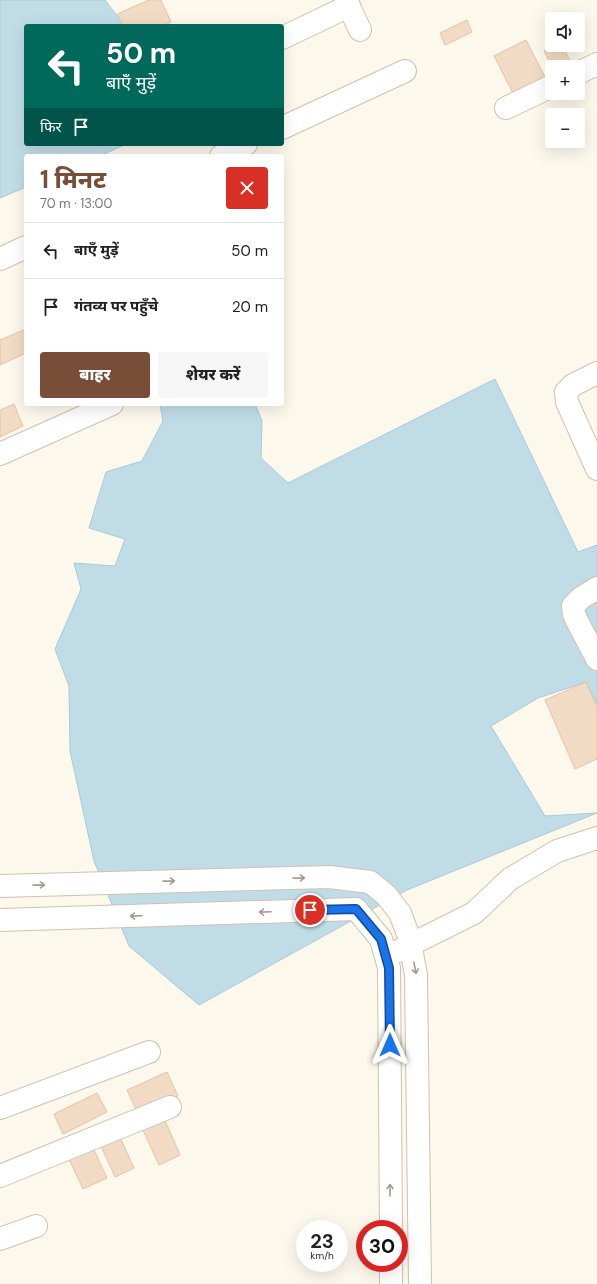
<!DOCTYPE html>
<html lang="hi">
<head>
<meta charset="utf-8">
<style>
  :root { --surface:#fff; --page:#f6f6f6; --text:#222; --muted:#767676; --line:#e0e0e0; --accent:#794e38 }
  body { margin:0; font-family:"DM Sans","Noto Sans Devanagari",sans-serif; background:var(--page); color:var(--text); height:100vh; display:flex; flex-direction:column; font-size:15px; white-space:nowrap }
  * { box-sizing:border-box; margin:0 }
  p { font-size:13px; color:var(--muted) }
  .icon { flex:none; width:22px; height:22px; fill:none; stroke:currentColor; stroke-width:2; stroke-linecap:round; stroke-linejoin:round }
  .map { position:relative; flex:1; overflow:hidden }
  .side { position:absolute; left:24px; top:154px; width:260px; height:252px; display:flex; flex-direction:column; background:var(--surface); border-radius:4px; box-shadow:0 4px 16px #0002 }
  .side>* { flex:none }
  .banner { position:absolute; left:24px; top:24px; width:260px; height:122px; border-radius:4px; box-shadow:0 4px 16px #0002; background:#00695c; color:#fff; overflow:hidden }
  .tools { position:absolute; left:545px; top:12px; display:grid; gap:8px }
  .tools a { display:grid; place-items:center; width:40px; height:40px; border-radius:4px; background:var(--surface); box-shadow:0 4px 16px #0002; font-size:20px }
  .speed { position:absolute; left:296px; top:1220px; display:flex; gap:8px; font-size:20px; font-weight:700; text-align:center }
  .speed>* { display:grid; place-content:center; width:52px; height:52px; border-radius:50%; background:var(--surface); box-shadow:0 4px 16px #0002; line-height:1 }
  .speed small { font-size:10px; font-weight:400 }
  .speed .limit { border:6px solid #d22; background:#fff; color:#111 }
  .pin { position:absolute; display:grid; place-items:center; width:34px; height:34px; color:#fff; margin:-17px; border:2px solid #fff; border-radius:50%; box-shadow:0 1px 4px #0007 }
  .me { position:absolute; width:44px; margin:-22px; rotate:0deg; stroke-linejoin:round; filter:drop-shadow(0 0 3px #0008) }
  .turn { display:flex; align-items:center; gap:14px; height:84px; padding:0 16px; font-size:18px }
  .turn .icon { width:52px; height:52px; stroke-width:2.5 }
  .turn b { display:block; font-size:28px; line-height:34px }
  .then { display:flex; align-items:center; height:38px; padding:0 16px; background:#0003; gap:8px; font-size:15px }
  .round { display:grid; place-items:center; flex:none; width:42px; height:42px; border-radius:4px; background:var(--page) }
  .headline { display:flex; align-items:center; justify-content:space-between; height:68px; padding:0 16px }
  h1 { font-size:24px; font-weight:800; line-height:30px; color:var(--accent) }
  .primary-button { display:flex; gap:8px; margin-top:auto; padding:8px 16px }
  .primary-button a { flex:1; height:46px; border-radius:4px; background:var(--accent); color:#fff; font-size:16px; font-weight:800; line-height:46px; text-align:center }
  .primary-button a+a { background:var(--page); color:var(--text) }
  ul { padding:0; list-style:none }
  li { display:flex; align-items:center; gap:12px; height:56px; padding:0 16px; border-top:1px solid var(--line) }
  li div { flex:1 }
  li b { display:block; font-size:15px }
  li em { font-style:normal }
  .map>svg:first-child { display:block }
  .water { fill:#c0dde7; stroke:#a6cbd9 }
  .building { fill:#f2dbc4; stroke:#e4c4a4 }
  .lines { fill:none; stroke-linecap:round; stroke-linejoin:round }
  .minor-casing { stroke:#d0c1b0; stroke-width:24 }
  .minor { stroke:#fff; stroke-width:22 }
  .oneway { stroke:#a8998c }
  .route-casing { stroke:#114b97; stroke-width:10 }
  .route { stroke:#1a73e8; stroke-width:7 }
</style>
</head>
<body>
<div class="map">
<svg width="597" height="1284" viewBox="0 0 597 1284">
  <rect width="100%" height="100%" fill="#fdf8ec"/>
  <g class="water">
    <path d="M0,0H105L125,26H26V144H126L100,156H26V187L0,198Z"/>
    <path d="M495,379L578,552L597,545V704L586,682L538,698L491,726L545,816L597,813L407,890L199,1005L129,946L94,861L70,751L69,686L55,649L81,589L74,563L115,566L125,539L89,528L106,472L142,461L163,421L160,404H255L262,421L261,458L288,483Z"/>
  </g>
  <g class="building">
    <path d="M149,0H161L171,22L162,26H123L117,14Z"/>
    <path d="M467,20L472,32L445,45L440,33Z"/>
    <path d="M526,40L546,79L514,95L494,56Z"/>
    <path d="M556,45H562L573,67H552L544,51Z"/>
    <path d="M26,329V353L0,365V340Z"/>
    <path d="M14,404L23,426L0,437V410Z"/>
    <path d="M586,682L597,707V759L575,769L545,700Z"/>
    <path d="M167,1072L178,1096L138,1114L127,1090Z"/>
    <path d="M97,1093L107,1112L63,1134L54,1114Z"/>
    <path d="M164,1118L180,1155L159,1165L142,1128Z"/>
    <path d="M119,1135L134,1168L115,1177L100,1144Z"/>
    <path d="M92,1146L107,1178L83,1189L68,1157Z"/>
  </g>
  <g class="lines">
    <g class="minor-casing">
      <g id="minor">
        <path d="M346,0L360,30"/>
        <path d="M282,38L349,6"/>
        <path d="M578,73L597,64"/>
        <path d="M506,108L552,86"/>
        <path d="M282,128L405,71"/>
        <path d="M221,156L246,144"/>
        <path d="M0,259L26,247"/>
        <path d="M597,373L573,385L566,392L567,402L597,469"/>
        <path d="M0,454L112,404"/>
        <path d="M597,588L581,598L573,606L574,614L577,621L597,659"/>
        <path d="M0,886L329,877L370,882L386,895L400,913L409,937L416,975L420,1284"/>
        <path d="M0,920L356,909L381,939L389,968L391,1229"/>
        <path d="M398,951L474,913L510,879L557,851L597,838"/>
        <path d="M0,1108L149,1052"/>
        <path d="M0,1176L170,1107"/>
        <path d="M0,1239L36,1226"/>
        <path d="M391,1263V1284"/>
      </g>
    </g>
    <use href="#minor" class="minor"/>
  </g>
  <defs><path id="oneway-shaft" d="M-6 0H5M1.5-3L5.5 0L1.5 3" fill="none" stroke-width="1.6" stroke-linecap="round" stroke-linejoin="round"/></defs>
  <g class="oneway">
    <use href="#oneway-shaft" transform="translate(299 878) rotate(-1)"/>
    <use href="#oneway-shaft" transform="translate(169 881) rotate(-1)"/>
    <use href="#oneway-shaft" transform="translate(39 885) rotate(-1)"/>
    <use href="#oneway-shaft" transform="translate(265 912) rotate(178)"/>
    <use href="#oneway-shaft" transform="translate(136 916) rotate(178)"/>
    <use href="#oneway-shaft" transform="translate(415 968) rotate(79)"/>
    <use href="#oneway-shaft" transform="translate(390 1190) rotate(-90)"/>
  </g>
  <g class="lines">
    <g class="route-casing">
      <path id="route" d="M310,910L356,909L381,939L389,968L390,1045"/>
    </g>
    <use href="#route" class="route"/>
  </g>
</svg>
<div class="tools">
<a><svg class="icon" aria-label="sound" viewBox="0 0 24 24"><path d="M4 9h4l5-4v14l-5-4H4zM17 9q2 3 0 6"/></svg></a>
<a>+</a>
<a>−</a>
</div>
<div class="speed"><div>23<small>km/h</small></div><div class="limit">30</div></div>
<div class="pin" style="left:310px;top:910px;background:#d93025"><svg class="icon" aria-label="arrive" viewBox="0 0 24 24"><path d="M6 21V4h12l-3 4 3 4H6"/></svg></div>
<svg class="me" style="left:390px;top:1045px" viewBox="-20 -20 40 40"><path d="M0-17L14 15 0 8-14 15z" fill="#1a73e8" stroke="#fff" stroke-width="4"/></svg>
<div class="banner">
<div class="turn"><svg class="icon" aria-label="left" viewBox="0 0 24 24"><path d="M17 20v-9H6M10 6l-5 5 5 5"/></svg><div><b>50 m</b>बाएँ मुड़ें</div></div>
<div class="then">फिर<svg class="icon" aria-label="arrive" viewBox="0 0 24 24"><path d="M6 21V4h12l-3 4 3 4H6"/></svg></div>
</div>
<section class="side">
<div class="headline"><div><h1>1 मिनट</h1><p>70 m · 13:00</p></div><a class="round" style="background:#d93025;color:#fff"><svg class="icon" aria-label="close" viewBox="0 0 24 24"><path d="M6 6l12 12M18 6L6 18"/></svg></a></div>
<ul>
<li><svg class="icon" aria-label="left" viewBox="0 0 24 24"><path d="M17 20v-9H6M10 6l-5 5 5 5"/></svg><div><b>बाएँ मुड़ें</b></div><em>50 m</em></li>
<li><svg class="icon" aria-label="arrive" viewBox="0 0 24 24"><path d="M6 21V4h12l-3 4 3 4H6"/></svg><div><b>गंतव्य पर पहुँचे</b></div><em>20 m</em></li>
</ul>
<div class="primary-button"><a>बाहर</a><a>शेयर करें</a></div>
</section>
</div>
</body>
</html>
